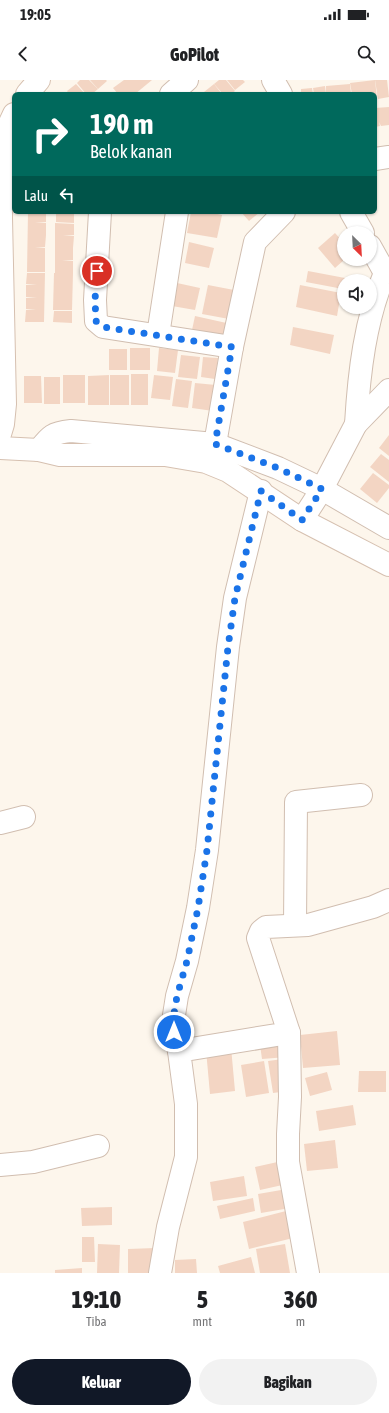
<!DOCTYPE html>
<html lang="id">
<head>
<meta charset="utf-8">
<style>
  :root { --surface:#fff; --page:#f2f2f2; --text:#202124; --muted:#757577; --accent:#111827 }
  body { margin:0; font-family:"Asap Condensed",sans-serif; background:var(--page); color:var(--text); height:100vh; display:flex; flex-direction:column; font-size:15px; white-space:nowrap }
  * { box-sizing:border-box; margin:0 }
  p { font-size:13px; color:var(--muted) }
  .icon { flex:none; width:22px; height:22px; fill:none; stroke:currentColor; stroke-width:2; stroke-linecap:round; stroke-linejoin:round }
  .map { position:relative; height:1193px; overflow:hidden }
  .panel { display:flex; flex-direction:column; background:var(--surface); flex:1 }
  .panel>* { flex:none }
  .guide { position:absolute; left:12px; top:12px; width:365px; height:122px; border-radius:6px; box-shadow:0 1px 3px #0004; background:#00695c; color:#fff; overflow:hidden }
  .needle { width:26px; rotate:156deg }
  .controls { position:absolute; left:337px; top:146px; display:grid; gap:8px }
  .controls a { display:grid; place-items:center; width:40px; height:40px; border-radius:50%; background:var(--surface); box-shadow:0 1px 3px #0004; font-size:20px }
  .pin { position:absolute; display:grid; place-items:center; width:34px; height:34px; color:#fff; margin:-17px; border:2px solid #fff; border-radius:50%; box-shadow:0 1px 4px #0007 }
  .me { position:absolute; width:44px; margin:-22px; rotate:0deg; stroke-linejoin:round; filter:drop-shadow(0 0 3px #0008) }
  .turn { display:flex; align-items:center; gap:14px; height:84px; padding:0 12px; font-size:18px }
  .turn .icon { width:52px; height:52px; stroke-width:2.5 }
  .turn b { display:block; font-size:28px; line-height:34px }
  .then { display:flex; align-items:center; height:38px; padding:0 12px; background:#0003; gap:8px; font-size:15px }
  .eta { display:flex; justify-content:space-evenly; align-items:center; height:68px; text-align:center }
  .eta b { font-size:24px; font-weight:800; line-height:28px }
  .primary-button { display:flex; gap:8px; margin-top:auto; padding:8px 12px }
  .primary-button a { flex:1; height:46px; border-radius:24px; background:var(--accent); color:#fff; font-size:16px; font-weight:800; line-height:46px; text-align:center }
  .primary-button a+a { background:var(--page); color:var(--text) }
  .status { display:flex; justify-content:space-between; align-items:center; height:28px; padding:0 20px; background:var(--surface); direction:ltr }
  .status svg { height:11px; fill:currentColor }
  header { display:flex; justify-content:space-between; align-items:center; height:52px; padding:0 12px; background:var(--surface); font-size:18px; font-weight:800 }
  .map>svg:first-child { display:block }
  .building { fill:#f3d5c3 }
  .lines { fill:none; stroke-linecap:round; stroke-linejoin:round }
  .street-casing { stroke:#d1beb0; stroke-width:24 }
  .secondary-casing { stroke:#d6c0b0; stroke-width:24 }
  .street { stroke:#fff; stroke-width:22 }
  .secondary { stroke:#fff; stroke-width:22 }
  .route { stroke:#1a73e8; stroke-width:7; stroke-dasharray:0 12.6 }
</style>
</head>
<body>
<div class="status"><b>19:05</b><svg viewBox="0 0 49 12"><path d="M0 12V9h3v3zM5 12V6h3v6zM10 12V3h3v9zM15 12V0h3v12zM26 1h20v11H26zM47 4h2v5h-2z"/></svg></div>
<header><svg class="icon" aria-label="back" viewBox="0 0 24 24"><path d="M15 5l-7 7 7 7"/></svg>GoPilot<svg class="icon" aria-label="search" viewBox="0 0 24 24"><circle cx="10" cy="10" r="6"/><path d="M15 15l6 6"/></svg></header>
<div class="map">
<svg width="389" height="1193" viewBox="0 0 389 1193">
  <rect width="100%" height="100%" fill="#fdf6ec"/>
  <g class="building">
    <path d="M80,0H89L98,9L92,14H86L77,3Z"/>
    <path d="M90,0H106L107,1L98,9Z"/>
    <path d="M124,0H152L135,14H118L113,8Z"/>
    <path d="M219,0H226L235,11L231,14H223L214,4Z"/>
    <path d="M227,0H243L245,2L235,10Z"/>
    <path d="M375,0H387L389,17L378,19Z"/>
    <path d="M375,0L377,19H375V14H352L350,3Z"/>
    <path d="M76,4L85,14H69L67,11Z"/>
    <path d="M214,4L222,14H206L204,12Z"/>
    <path d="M350,4L351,14H326V6Z"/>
    <path d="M325,6L326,14H314L313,8Z"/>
    <path d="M312,8L313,14H301V9Z"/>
    <path d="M389,27V45L381,46L379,42L380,46L375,47V28Z"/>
    <path d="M28,132H46V142H35L46,143V155H35H46L45,167H35L45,168V180H34H45V192H27Z"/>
    <path d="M56,132H74V143L56,142Z"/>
    <path d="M191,132H208L222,135L217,158L187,153Z"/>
    <path d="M241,132H260L249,141Z"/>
    <path d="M55,143L74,144V155H63L74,156L73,168H63H73V180H62L73,181V193H55Z"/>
    <path d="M335,153L344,163V180L335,188L318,168Z"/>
    <path d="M189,162L214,168L209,188L185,183Z"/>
    <path d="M308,191L345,198L343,209L306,202Z"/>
    <path d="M27,193H45L44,242H25L26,230H36L26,229V218H37L26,217V205H37L26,204Z"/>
    <path d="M54,193H73L72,230H53Z"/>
    <path d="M177,203L200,208L195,230L172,226Z"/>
    <path d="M208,205L234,210L229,239L202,234Z"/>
    <path d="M300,205L341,213L337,236L296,227Z"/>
    <path d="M54,231H72V243L53,242Z"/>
    <path d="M195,236L231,244L228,257L192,250Z"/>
    <path d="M293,247L334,255L330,274L290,265Z"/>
    <rect x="130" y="268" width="20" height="22"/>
    <path d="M159,268L178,270L175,293L157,291Z"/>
    <rect x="109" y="269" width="18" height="21"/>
    <path d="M181,275L200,277L197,299L178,297Z"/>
    <path d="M203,277L218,278L215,299L201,297Z"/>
    <rect x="131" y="294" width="17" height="31"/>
    <rect x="63" y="295" width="22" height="28"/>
    <path d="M109,295V325H88V296Z"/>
    <rect x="110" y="295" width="19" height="30"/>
    <path d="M154,295L173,297L170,320L151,318Z"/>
    <path d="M24,296H41L42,323H24Z"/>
    <rect x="44" y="297" width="16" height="27"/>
    <path d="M176,299L192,301L188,328L172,326Z"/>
    <path d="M195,303L216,305L213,331L192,328Z"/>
    <path d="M389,355V376L379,368Z"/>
    <path d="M381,374L389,380V402L370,387Z"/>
    <path d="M373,393L389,405V408L377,423L360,409Z"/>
    <path d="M337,951L340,985L303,988L300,955Z"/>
    <path d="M285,962L287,977L262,979L260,965Z"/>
    <path d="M231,967L235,1011L210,1014L206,970Z"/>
    <path d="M283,979L288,1011L273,1013L268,981Z"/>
    <path d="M264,981L269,1013L246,1017L241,985Z"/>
    <path d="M359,991H386V1012H358Z"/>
    <path d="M327,992L332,1010L310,1016L305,998Z"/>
    <path d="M353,1025L356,1045L319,1051L316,1031Z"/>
    <path d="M335,1060L338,1088L307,1091L304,1064Z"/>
    <path d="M282,1081L287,1104L260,1110L255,1087Z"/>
    <path d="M244,1096L247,1116L213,1121L210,1102Z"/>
    <path d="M287,1109L290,1128L261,1133L258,1114Z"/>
    <path d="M253,1118L255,1131L220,1139L217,1126Z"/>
    <path d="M112,1127V1145L82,1146L81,1128Z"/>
    <path d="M286,1131L293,1158L249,1169L243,1142Z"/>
    <path d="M82,1157H94L95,1182H82Z"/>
    <path d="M98,1164L120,1165L119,1193H97Z"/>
    <path d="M285,1164L290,1193H260L256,1169Z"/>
    <path d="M155,1168V1193H128V1169Z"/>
    <path d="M251,1177L255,1193H220L218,1186Z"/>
    <path d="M196,1179L197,1193H175V1180Z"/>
    <path d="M82,1188V1193H55V1190Z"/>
  </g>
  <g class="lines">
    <g class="street-casing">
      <g id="street">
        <path d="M273,0L281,14"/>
        <path d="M171,14L187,0"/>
        <path d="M375,79L389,77"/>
        <path d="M100,132L95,220L96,241L103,247L232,267"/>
        <path d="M351,132L363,153"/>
        <path d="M370,166L385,193"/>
        <path d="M158,255L177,132"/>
        <path d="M356,344C359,293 365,240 385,193L389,192"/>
        <path d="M215,364L232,267L255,162L284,132"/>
        <path d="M39,370C50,356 52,353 71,351L215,364L278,388L322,409L389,448"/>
        <path d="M302,440L322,409L356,344L389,310"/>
        <path d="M0,743L24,737"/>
        <path d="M295,845L296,722L361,715"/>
        <path d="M289,953L290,1017L288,1054V1082L308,1193"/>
        <path d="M179,971L174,951V935L177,916L187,881L198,828L207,770L228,567L235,518L261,411"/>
        <path d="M0,1085L33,1082L98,1066"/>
        <path d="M160,1193L168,1147L186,1077V1024L179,971L289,953L258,858L261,851L266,847L308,845L373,827L389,820"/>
      </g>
    </g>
    <g class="secondary-casing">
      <g id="secondary">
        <path d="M27,14L39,0"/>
        <path d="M0,354L3,344L5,324L1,138L2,70L8,47L14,34"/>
        <path d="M0,368L39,370L60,375H165L206,382L228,391L302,440L389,485"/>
      </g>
    </g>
    <use href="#street" class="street"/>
    <use href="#secondary" class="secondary"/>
  </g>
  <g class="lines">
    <path class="route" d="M97,191L95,220L96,241L103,247L232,267L215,364L278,388L322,409L302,440L261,411L235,518L228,567L207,770L198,828L187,881L177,916L174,934V952"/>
  </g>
</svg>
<div class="controls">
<a><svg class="needle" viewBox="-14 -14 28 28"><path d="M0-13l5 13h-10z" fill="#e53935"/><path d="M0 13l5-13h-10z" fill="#757577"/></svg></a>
<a><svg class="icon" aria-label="sound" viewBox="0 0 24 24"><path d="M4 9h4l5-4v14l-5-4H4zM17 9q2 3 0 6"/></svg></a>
</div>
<div class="pin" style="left:97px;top:191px;background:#d93025"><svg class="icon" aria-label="arrive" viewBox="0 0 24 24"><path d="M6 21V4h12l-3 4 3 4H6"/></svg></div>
<svg class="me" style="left:174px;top:952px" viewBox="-20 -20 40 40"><circle r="17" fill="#1a73e8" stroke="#fff" stroke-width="3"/><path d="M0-11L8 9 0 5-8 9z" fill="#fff"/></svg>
<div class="guide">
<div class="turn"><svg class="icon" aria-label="right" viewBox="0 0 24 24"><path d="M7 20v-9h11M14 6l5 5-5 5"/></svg><div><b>190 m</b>Belok kanan</div></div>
<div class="then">Lalu<svg class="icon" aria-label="left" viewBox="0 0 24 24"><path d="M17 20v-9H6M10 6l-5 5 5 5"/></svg></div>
</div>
</div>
<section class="panel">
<div class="eta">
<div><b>19:10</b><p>Tiba</p></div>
<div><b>5</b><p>mnt</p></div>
<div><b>360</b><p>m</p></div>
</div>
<div class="primary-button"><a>Keluar</a><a>Bagikan</a></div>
</section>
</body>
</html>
